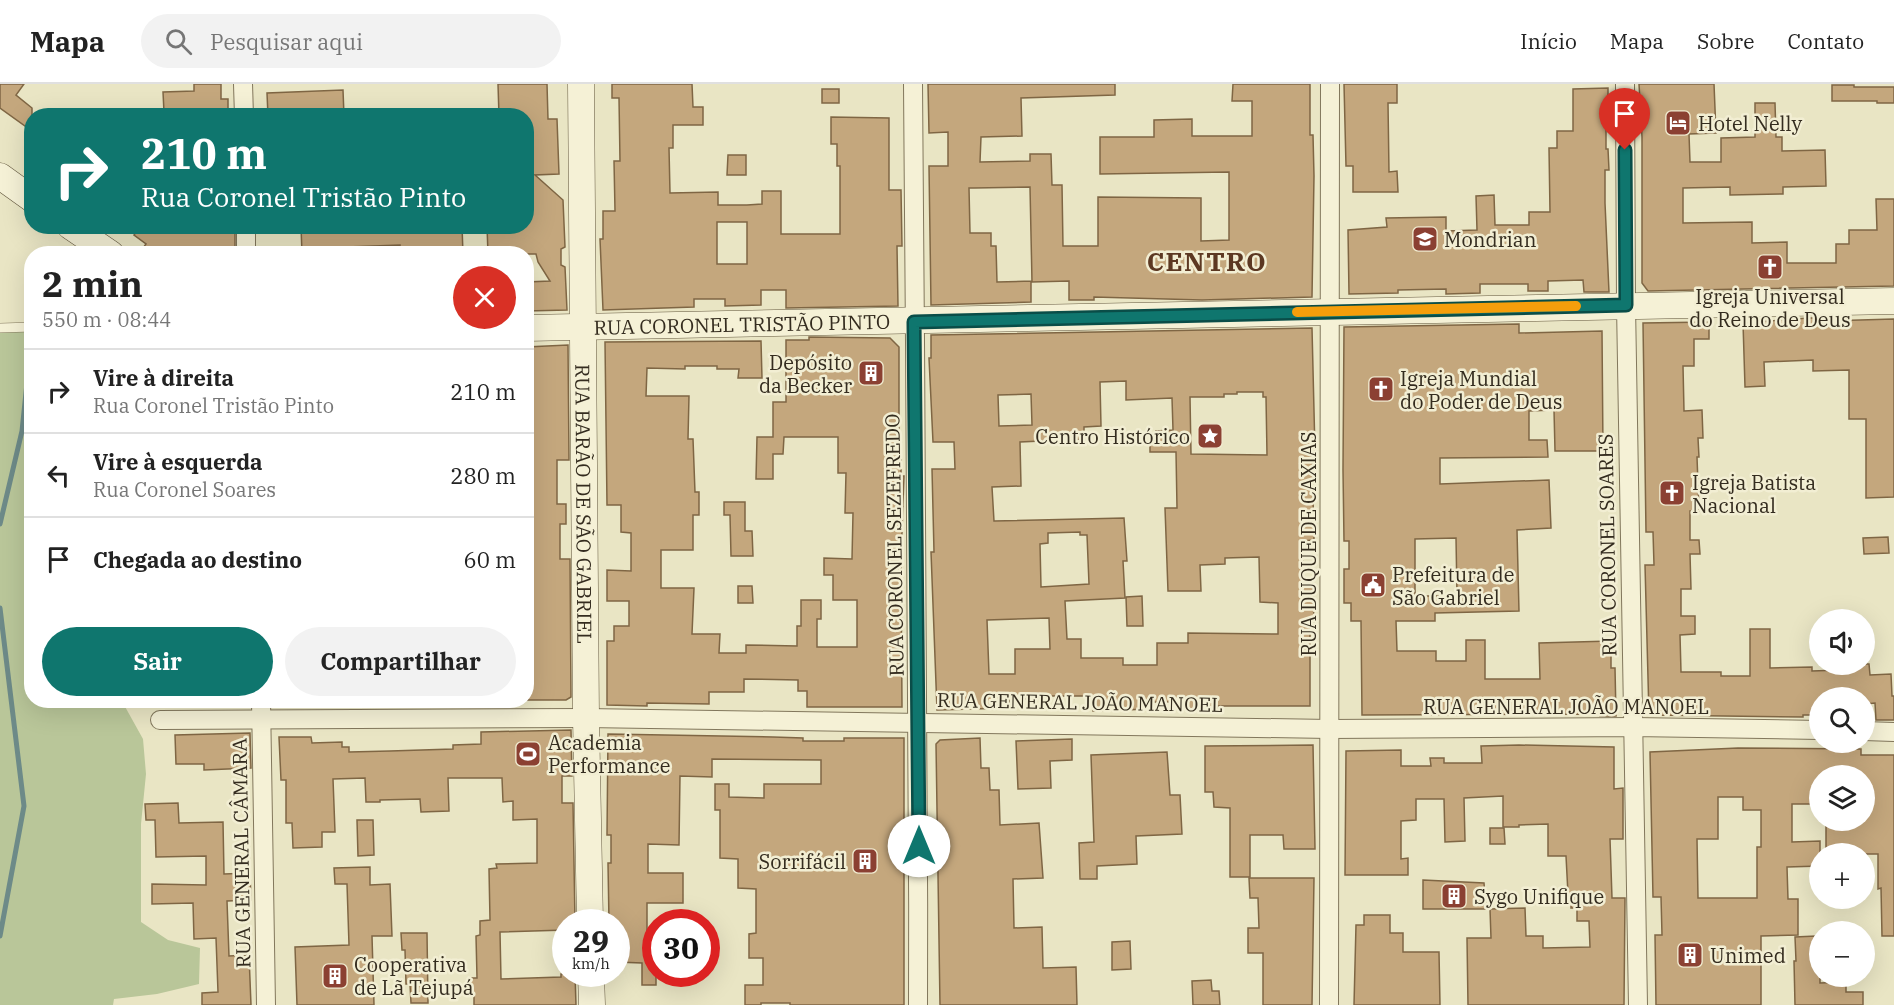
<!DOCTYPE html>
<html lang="pt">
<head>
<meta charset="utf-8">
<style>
  :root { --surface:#fff; --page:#f2f2f2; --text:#222; --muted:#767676; --line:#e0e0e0; --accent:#0f766e }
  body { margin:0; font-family:"IBM Plex Serif",serif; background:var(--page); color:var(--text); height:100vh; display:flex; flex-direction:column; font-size:22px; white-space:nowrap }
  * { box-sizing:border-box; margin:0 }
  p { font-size:20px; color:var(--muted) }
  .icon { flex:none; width:33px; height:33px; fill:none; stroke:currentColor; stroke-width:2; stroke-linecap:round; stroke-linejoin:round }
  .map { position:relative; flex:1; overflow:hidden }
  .side { position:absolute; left:24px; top:162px; width:510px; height:462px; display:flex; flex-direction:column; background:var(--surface); border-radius:24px; box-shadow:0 6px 24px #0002 }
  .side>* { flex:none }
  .guide { position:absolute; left:24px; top:24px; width:510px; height:126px; border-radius:24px; box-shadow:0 6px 24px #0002; background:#0f766e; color:#fff; overflow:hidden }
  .fabs { position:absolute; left:1809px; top:525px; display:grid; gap:12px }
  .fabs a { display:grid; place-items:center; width:66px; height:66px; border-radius:50%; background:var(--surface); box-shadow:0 6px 24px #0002; font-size:30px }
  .speed { position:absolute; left:552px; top:825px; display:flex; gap:12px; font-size:30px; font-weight:700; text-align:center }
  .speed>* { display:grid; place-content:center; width:78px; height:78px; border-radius:50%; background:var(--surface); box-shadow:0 6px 24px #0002; line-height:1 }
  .speed small { font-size:15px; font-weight:400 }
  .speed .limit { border:9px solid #d22; background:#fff; color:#111 }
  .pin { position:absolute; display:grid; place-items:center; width:51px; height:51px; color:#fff; margin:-62px -26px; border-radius:50% 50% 50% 0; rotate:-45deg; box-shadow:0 0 6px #0007 }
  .pin .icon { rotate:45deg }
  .me { position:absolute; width:66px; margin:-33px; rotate:0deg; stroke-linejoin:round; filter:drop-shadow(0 0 4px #0008) }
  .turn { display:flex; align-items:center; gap:21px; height:126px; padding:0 18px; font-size:27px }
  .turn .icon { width:78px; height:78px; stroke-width:2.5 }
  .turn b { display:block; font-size:42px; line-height:51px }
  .round { display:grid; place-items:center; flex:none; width:63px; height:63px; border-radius:32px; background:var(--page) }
  .headline { display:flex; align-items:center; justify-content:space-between; height:102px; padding:0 18px }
  h1 { font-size:36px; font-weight:800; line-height:45px }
  .action { display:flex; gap:12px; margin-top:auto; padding:12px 18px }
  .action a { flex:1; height:69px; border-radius:36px; background:var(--accent); color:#fff; font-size:24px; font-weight:800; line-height:69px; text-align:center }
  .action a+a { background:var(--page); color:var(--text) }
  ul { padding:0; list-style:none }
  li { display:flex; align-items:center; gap:18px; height:84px; padding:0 18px; border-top:2px solid var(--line) }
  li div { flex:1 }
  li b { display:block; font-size:22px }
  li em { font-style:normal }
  header { display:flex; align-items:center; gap:36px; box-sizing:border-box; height:84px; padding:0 30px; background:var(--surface); border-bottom:2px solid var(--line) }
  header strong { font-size:28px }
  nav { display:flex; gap:33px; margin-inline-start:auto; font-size:21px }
  .search { width:420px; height:54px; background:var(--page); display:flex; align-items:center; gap:15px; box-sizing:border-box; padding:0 21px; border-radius:33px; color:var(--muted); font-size:22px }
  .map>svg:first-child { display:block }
  .green { fill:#b9c699 }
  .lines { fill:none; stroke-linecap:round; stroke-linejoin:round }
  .stream { stroke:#6d8a88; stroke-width:5 }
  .building { fill:#c4a77d; stroke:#7f6644; stroke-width:1.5; fill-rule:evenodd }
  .lane-casing { stroke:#82775c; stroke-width:10 }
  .street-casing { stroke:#82775c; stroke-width:20 }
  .secondary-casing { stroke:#64583f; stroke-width:27 }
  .lane { stroke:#f5f1d6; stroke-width:9 }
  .street { stroke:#f5f1d6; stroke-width:18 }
  .secondary { stroke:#f5f1d6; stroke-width:26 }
  .route-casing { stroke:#0a4d48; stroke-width:15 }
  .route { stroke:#0f766e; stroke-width:10 }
  .slow { stroke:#f59e0b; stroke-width:10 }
  .labels { text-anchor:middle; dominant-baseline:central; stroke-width:5; stroke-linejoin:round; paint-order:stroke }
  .poi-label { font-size:20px; fill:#342c1f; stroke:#f2eed3; text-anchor:start }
  .street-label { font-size:20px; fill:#342c1f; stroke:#f2eed3 }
  .district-label { font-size:26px; font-weight:bold; letter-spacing:1.5px; fill:#5c3822; stroke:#f2eed3 }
</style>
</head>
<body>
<header>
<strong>Mapa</strong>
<div class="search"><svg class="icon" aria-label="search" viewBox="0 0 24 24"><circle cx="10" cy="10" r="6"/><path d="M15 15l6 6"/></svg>Pesquisar aqui</div>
<nav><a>Início</a><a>Mapa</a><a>Sobre</a><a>Contato</a></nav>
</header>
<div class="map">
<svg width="1894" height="921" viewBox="0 0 1894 921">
  <rect width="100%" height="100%" fill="#e9e5c4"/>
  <path class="green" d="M31,243L32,489L27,499L32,512V616H122L123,619L143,655L146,690L141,740V838L168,856L200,864L199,900L157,910L114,915L113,921H0V244Z"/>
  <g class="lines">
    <g class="stream">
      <path d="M0,440L22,347L29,280"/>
      <path d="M0,524L24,722L0,852"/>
    </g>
  </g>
  <g class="building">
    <path d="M0,0H24L16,11L32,24V47L0,24Z"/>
    <path d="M194,0H221V15H228V32H198L197,28H164L163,8L194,7Z"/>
    <path d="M498,0H547L548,35H557L559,90L535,91L563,116L565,163L561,165V181L565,183L567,226L526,227V198L550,197L538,178L536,170H488L487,142H526V32H499Z"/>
    <path d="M612,0H692L693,23H703V41H673V64H669L670,109L718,108V121H747L762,120V107H781V150H840V82H837V60H831V33L889,34V106H901L902,162H897L898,222L786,224V206H761V221L725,222V215H694V223L603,226L600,155H603V127H615L614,77H620L619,14H612ZM717,138H747V180H717Z"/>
    <path d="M928,0H1115V11L1021,14L1022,52L981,53L980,78L1030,77V70H1051L1052,101H1062L1063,162H1098V113L1201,114V157L1229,156V88L1100,90V53H1154V36L1192,35V52H1252V17H1232L1233,0H1310V51H1313L1314,92L1312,213L1202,216L1094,213V216H1069V197L1032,198L1030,103L974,104H969L970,149H991V162H996L997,198L1031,197V218L931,221L929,82H948V48L929,49Z"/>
    <path d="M1344,0H1397V19H1388L1389,88L1397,87L1398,108H1353V82H1346Z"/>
    <path d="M1639,0H1714L1716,49L1689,50L1690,78H1721V54L1755,53V19H1775L1776,53H1782V67L1825,66L1826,102L1783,103V110L1730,111V103L1683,104V139L1752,138V159L1787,158V179H1836V160H1849V146H1877L1876,115H1894V202L1648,207L1642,199V53Z"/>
    <path d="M1832,1H1854V3H1894V19H1877V17H1832Z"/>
    <path d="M1608,4V24H1606V65H1608L1609,86H1605V119L1609,208H1584L1583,196L1548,197V207H1528V200H1480V209L1446,210V205L1398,206V209L1349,210L1348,146L1387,143L1386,134L1446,133V147L1477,146L1476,112L1494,111L1495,141H1529V128H1550L1549,64H1557V47H1573V5Z"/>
    <rect x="822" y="5" width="17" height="14"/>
    <path d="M343,6L344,32H268L267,9Z"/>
    <path d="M728,71H746V91H727Z"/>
    <path d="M140,142H235V170H151L143,164L146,160L134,151Z"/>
    <path d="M301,142H462L463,170H400V161L347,163V170H302Z"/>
    <path d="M1808,234H1826V237L1894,235V413L1866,414V335H1849V286L1813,287V276L1764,278L1765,302L1745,303L1743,239Z"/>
    <path d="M1709,238V255H1694V282H1683L1684,327L1702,326L1703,354H1698L1699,373H1697L1699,427H1690V456H1699L1700,470H1690L1691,505H1681V532H1695V550L1680,551L1681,588H1721V592H1750V545H1770V584L1812,583V587L1840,586V580H1869L1870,591L1891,590L1892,612H1894V636H1876L1875,619L1864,620V614H1820V631H1803V633L1649,631L1645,481H1654L1653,448H1646L1643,239Z"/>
    <path d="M1519,240V249L1602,247L1603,367H1555L1554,326L1529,327V356H1547L1548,373L1440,374V400L1549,396L1551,444L1517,446L1519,527L1435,529V537H1396L1397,567H1436V577H1466V556H1485V595H1540L1539,559L1611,557V584H1615L1616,632H1600V630L1362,631L1361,537H1351V519H1344V485H1349V457H1344L1343,386L1344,243ZM1456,454L1457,512H1415V455Z"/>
    <path d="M1312,244L1315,368H1312L1314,456L1303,457V500H1313L1314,541H1310V622H1217V627H1188V618H1151V625L1093,627V612H1044V615H1009V624L937,626L931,468H934L932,385H955L954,358H933L929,274H931V251ZM1126,297V316L1172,314L1173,346L1156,347V351H1150V368H1176L1177,424H1165L1168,507H1201L1200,481L1225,480V474L1259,473L1260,518L1278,519V550L1188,549V559H1157V581H1123V574H1081V555H1067L1065,517L1125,514L1123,477H1127L1124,434L994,437L992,403L1021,402L1020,358L1084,355V343L1101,342L1100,298ZM1237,308H1263V313H1266L1267,371L1191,370L1190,313H1224V310H1237ZM1031,310L1032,341L999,342L998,311ZM1080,448V451H1087L1089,500L1041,503L1040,460L1048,459V449ZM1049,534L1050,565H1015V590H989L987,536Z"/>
    <path d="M809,253L890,254L899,263V355H901V392H904L901,475L902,623H807V607H798V596L744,595V608H709V620L647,619V622L607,621V557H614V542H629V517H607V486L631,487V449L621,448V421H607L605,258L761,257L762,294H738L739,285H717V282H685V285L647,284L646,312H689L688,355H693L695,408H699V431H693V466H661V504H694L692,550H720L719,569H746V561L797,562V542H801V516H821V535H817V563H857V516H833V491H824V474L852,475L853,429H845L846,389H838V353H784L783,370H773V395H756L757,353H773V318H786V256H809Z"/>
    <path d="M568,261L569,376H557V420H566V440H560V475H570L571,613L566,616H526V559H533L532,515H528L526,502V263Z"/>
    <path d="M724,418H745V447H752L753,472H731L730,431H724Z"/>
    <path d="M1888,453L1889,469L1864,470L1863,454Z"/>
    <path d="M738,502H752L753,519H738Z"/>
    <path d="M1142,512L1143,542H1127L1126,513Z"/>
    <path d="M571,646L572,692H562V719H573L575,838H566V846L500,848L501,895L561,893V890H575L576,921H474V909H468V894H477L476,852L480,851V837L490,836L489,785L497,784L496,780L537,779V735L513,736V717L503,718L502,694H448L449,727L421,728L420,715L380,716V718H366L365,694L333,695L335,748H322V763L293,764L292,739H286V696H281L279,653H311L312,659L342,658V663H349V668L390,667L453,665V661L481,660V648Z"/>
    <path d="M250,649L251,684L204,686V680H176L175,651Z"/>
    <path d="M608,650L773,653L803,654V657H844V654H904V921H790V919H761V921H745V901H763V874H749V850L756,849V805L738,804V775L720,774V726H715V700H729V713L764,714V700H821V676L712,675V693L680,692L679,761L648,760V789H683V819H647V856H656V901H642V879L616,878V838H609L608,779H611V751H607Z"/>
    <path d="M980,654L981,684H989L990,706H999L1000,741L1039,739L1043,794L1013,795L1014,844L1042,843L1043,884L1076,883L1077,921H940L936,660L940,656Z"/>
    <path d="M1072,655V676L1050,677L1051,704L1018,705L1016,657Z"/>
    <path d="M1313,661L1315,765H1284L1283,751H1250V793H1230V724L1214,723L1213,708H1205V662Z"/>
    <path d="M1519,661L1614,663V705L1623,704V755H1610L1612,814H1625L1624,921H1468L1467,854H1491L1490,825L1525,824L1526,852H1543V864L1590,863L1589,837H1577V824H1571V810H1568L1566,772H1548V740L1519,741V743H1503V712L1464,714L1465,757L1445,758L1444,715H1416V736L1401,737V775L1408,774V791H1345L1346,667L1401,666V682H1431L1430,674H1444V679H1482L1481,662Z"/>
    <path d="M1738,664L1861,665V671H1894V852H1882L1881,804L1878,805V770H1826V736H1864V692H1820V720H1792V758L1820,757V782L1787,783L1788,815H1798V851L1761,852V921H1656L1655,851H1662L1661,813H1653L1650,668ZM1718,713H1743V726H1761V763H1757V814H1698L1697,755H1718Z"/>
    <path d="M1167,668L1170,711H1180L1182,750L1136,752L1137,780L1097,782V795H1080L1079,759L1094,758L1091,671Z"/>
    <path d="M178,719L179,739L223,738L224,790L250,789L251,816L227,817L229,872L249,871L251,921H202V909L218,908L216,854L194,855L193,819L152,820V800L206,801V772L156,773L155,736H146L145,720Z"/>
    <path d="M357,736H373L374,771L358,772Z"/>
    <path d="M1490,744H1504L1505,760H1490Z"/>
    <path d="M370,783V801L390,800L392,852H372L374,921H297L295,863L349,861L347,800H335L334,784Z"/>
    <path d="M1249,794H1314L1312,921H1263V869H1248V844H1259L1258,814H1250Z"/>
    <path d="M1423,796L1484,799L1486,825H1423Z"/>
    <path d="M1364,831H1390V849H1403V868H1439L1440,921H1354L1356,841H1364Z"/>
    <path d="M401,849H427L428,919H411L410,900H406L405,866H402Z"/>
    <path d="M1816,852V857H1820V899L1846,898V908H1863V921H1795L1794,877H1796L1795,853Z"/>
    <path d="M1130,857L1131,885L1112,886V858Z"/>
    <path d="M1211,896L1212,907H1219L1220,921H1193L1192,897Z"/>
  </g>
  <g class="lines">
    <g class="lane-casing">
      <path id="lane" d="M0,244L32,243"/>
    </g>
    <g class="street-casing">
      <g id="street">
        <path d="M243,0L244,32"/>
        <path d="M913,0C915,307 919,614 918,921"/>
        <path d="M1625,0L1626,221L1638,921"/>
        <path d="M246,142V170"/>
        <path d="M261,616L266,921"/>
        <path d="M160,636L586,634L1330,645L1633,643L1820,646"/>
        <path d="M1864,647L1894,648"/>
        <path d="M1329,921L1330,0"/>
      </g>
    </g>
    <g class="secondary-casing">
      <g id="secondary">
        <path id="s1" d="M581,0L586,634L590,838"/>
        <path d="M0,92L32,115"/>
        <path d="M70,142L111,170"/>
        <path id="s2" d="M526,244L1894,217"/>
        <path d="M591,890L592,921"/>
      </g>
    </g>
    <use href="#lane" class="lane"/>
    <use href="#street" class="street"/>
    <use href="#secondary" class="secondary"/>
  </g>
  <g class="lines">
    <g class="route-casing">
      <path id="route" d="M919,762L914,238L1626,221L1625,66"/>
    </g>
    <use href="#route" class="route"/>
    <path class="slow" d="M1297,228L1576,222"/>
  </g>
  <defs>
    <g id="hotel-square" transform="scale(1.35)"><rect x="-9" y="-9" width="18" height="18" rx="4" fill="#8b4032" stroke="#f2eed3"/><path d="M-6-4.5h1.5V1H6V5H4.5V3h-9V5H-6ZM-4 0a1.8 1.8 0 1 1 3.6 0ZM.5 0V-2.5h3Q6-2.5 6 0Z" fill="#fff"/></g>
    <g id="school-square" transform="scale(1.35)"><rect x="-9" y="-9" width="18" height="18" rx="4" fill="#8b4032" stroke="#f2eed3"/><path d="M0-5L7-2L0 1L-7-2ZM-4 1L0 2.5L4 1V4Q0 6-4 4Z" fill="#fff"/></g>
    <g id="church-square" transform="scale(1.35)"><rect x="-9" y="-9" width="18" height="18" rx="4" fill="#8b4032" stroke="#f2eed3"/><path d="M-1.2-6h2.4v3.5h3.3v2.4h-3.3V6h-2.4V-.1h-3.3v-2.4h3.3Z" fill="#fff"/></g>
    <g id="building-square" transform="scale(1.35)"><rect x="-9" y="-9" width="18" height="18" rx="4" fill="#8b4032" stroke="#f2eed3"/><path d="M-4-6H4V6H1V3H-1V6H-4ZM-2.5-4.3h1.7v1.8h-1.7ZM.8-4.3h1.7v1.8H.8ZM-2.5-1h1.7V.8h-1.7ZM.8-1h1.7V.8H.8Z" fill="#fff"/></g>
    <g id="sight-square" transform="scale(1.35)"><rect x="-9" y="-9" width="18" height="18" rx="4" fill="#8b4032" stroke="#f2eed3"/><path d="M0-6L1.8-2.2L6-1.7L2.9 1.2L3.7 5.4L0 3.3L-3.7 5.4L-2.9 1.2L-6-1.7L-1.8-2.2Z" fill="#fff"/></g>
    <g id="civic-square" transform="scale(1.35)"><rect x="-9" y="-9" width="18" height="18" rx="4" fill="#8b4032" stroke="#f2eed3"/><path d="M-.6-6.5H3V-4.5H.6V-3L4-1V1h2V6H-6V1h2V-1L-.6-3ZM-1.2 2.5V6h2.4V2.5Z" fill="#fff"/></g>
    <g id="stadium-square" transform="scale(1.35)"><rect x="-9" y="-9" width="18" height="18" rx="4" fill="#8b4032" stroke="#f2eed3"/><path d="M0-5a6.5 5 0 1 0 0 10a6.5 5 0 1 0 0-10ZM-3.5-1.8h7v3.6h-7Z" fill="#fff"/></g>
  </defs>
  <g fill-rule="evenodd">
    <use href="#hotel-square" x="1678" y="39"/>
    <use href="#school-square" x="1425" y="155"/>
    <use href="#church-square" x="1770" y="183"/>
    <use href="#building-square" x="871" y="289"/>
    <use href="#church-square" x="1381" y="305"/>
    <use href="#sight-square" x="1210" y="352"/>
    <use href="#church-square" x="1672" y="409"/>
    <use href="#civic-square" x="1373" y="501"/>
    <use href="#stadium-square" x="528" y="670"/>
    <use href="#building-square" x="865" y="777"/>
    <use href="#building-square" x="1454" y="812"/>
    <use href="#building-square" x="1690" y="871"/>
    <use href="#building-square" x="335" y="892"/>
  </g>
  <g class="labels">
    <g class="poi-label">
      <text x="1698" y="39">Hotel Nelly</text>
      <text x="1444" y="155">Mondrian</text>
      <text x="1770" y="212" text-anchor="middle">Igreja Universal<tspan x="1770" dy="23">do Reino de Deus</tspan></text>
      <text x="852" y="278" text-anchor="end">Depósito<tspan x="852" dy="23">da Becker</tspan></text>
      <text x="1400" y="294">Igreja Mundial<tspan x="1400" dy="23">do Poder de Deus</tspan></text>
      <text x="1190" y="352" text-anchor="end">Centro Histórico</text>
      <text x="1692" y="398">Igreja Batista<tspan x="1692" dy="23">Nacional</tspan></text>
      <text x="1392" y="490">Prefeitura de<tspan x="1392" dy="23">São Gabriel</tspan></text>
      <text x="548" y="658">Academia<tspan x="548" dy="23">Performance</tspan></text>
      <text x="846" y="777" text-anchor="end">Sorrifácil</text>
      <text x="1474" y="812">Sygo Unifique</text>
      <text x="1710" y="871">Unimed</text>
      <text x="354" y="880">Cooperativa<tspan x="354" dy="23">de Lã Tejupá</tspan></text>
    </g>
    <g class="street-label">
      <text stroke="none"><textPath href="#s2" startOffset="216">RUA CORONEL TRISTÃO PINTO</textPath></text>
      <text stroke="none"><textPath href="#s1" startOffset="420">RUA BARÃO DE SÃO GABRIEL</textPath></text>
      <text transform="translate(1308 460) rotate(-90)">RUA DUQUE DE CAXIAS</text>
      <text transform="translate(894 461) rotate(-91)">RUA CORONEL SEZEFREDO</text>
      <text transform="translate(1607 461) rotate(-91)">RUA CORONEL SOARES</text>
      <text transform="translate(1080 618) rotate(1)">RUA GENERAL JOÃO MANOEL</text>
      <text x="1566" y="622">RUA GENERAL JOÃO MANOEL</text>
      <text transform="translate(241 769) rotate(-91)">RUA GENERAL CÂMARA</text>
    </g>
    <g class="district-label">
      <text x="1207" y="177">CENTRO</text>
    </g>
  </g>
</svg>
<div class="fabs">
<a><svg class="icon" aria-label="sound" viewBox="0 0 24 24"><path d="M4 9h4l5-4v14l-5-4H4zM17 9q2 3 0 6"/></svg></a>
<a><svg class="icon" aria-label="search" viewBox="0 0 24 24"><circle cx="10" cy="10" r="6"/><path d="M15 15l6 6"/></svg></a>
<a><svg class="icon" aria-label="layers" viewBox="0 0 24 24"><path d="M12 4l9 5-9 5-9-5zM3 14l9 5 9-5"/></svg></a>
<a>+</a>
<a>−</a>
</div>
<div class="speed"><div>29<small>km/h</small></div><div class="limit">30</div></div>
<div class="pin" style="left:1625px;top:66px;background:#d93025"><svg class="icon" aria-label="arrive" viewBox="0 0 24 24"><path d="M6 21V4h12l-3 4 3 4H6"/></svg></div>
<svg class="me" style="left:919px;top:762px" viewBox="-20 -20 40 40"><circle r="19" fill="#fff"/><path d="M0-13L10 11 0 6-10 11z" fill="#0f766e"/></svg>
<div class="guide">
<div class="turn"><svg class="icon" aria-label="right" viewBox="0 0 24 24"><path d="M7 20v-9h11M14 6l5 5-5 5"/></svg><div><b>210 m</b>Rua Coronel Tristão Pinto</div></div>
</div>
<section class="side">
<div class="headline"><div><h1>2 min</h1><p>550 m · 08:44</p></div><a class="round" style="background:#d93025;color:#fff"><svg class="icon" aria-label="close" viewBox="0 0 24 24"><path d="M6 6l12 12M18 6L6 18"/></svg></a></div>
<ul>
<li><svg class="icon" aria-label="right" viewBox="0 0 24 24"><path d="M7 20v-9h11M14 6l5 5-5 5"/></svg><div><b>Vire à direita</b><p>Rua Coronel Tristão Pinto</p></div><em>210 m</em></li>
<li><svg class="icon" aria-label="left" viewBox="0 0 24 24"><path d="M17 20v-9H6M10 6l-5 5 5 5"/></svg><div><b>Vire à esquerda</b><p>Rua Coronel Soares</p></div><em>280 m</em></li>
<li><svg class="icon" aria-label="arrive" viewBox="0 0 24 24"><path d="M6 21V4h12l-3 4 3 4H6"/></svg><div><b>Chegada ao destino</b></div><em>60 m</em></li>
</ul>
<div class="action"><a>Sair</a><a>Compartilhar</a></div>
</section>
</div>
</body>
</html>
